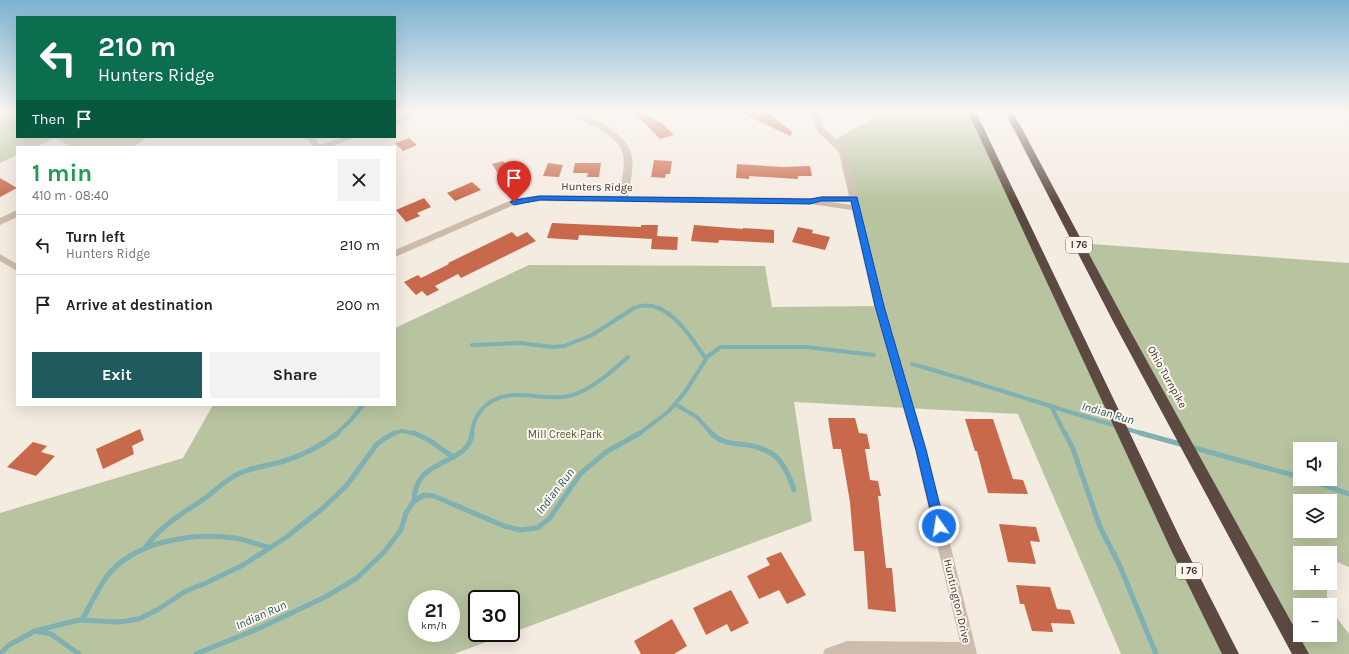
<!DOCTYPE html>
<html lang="en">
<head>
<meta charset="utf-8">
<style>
  :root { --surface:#fff; --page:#f2f2f2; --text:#202124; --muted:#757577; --line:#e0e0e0; --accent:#1f5a5e }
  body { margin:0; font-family:Karla,sans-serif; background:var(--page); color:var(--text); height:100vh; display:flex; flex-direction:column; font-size:15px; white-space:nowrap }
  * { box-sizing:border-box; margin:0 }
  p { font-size:13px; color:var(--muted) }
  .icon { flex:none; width:22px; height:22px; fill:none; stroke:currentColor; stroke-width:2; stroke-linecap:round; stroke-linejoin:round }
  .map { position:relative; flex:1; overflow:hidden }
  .side { position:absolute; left:16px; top:146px; width:380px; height:260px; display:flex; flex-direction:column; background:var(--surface); border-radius:0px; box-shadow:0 4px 16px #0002 }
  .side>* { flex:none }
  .banner { position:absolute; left:16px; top:16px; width:380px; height:122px; border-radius:0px; box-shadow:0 4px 16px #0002; background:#0b6e4f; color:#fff; overflow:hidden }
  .tools { position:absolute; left:1293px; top:442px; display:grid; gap:8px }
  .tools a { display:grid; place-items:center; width:44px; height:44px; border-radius:0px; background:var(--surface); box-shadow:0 4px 16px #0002; font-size:20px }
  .speed { position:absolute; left:408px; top:590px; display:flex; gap:8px; font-size:20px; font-weight:700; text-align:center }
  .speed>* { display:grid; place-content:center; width:52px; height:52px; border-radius:50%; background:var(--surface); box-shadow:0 4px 16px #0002; line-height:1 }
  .speed small { font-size:10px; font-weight:400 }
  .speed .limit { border:2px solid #111; border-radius:6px; background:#fff; color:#111 }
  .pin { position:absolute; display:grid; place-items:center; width:34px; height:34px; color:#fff; margin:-41px -17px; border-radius:50% 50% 50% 0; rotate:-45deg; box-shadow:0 0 4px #0007 }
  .pin .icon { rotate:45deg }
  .me { position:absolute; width:44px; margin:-22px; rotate:347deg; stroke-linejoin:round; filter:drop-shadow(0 0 3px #0008) }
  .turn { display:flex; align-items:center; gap:14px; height:84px; padding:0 16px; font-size:18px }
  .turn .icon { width:52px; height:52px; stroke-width:2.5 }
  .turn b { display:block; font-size:28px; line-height:34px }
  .then { display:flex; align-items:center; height:38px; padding:0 16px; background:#0003; gap:8px; font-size:15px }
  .round { display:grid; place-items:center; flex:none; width:42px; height:42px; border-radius:0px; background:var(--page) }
  .head { display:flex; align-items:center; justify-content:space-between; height:68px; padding:0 16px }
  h1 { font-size:24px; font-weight:700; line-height:30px; color:#1e9e55 }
  .button { display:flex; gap:8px; margin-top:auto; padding:8px 16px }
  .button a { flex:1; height:46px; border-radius:0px; background:var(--accent); color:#fff; font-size:16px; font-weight:700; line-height:46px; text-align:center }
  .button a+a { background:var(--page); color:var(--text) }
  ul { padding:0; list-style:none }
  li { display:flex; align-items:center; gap:12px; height:60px; padding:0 16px; border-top:1px solid var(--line) }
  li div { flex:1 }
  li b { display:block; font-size:15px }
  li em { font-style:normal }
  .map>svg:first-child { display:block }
  .green { fill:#b8c4a0; fill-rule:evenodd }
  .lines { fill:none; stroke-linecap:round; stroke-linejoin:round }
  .stream-far1 { stroke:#7fb0b2; stroke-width:4 }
  .stream { stroke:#7fb0b2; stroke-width:5 }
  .building { fill:#c8694b }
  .street { fill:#cdbbac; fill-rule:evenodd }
  .highway { fill:#5c4a42; fill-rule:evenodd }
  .route { fill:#1a73e8; stroke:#114b97 }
  .labels { text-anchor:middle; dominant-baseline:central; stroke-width:4; stroke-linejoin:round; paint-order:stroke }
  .shield { fill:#fbf5ee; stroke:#756b66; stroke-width:1 }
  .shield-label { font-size:10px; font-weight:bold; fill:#3b302b }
  .street-label { font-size:11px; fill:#3b302b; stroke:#fbf5ee }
  .park-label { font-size:11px; fill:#4a5a2e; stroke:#fbf5ee }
  .water-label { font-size:12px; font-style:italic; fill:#1f5a5e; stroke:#fbf5ee }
</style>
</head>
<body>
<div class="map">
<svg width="1349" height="654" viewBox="0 0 1349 654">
  <rect width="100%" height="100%" fill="#f4ebe1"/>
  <g class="green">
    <path d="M0,112H17V137H148L133,147H72L55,138L35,147H17V155L0,163Z"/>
    <path d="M885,112H972L1177,547L1231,654H1121L1018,414L794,402L812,521L511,633V599H477V633H511L454,654H0V513L183,458L213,405H395V328L529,265L765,266L772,307L879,306L843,152L833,141ZM417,599H451V633H417Z"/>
    <path d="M1078,243L1349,263V567L1330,559V553H1300V583H1327V605H1300V635H1330V609L1349,634V654H1301ZM1300,449H1330V479H1300ZM1300,501H1330V531H1300Z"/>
  </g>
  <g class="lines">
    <g class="stream-far1">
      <path d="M472,345L520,343L552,347L564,346L592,335L634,308C666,295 691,337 706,359"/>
      <path d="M912,364C990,386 1066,412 1144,434"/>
      <path d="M675,404L698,418L712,434"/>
      <path d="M1051,406L1065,434"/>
      <path d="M336,434L350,421L363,405"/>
      <path d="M392,434L402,431L417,434"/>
      <path d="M472,434C472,424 476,416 482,409C507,382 543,404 573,395C594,388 612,371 628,357"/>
      <path d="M639,434L669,411L685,392L708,356L721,347H806L874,355"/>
    </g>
    <g class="stream">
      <path d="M414,433L429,440L453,457"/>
      <path d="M711,433C719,441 728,443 739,444C773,447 784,459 794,490"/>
      <path d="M1065,433L1073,449L1100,527L1120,566L1156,654"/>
      <path d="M1140,433L1184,445"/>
      <path d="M1191,447L1300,477"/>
      <path d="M1306,479L1349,494"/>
      <path d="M414,501C414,456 470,466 472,433"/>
      <path d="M145,548C163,523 184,513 208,496C218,488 228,478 240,473C253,468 267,465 281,462C302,456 321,446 338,433"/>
      <path d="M82,620C90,606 98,588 108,575C135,541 194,532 235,538C247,540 259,545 270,548"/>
      <path d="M35,631L79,620L119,622L139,619L157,610L186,591L206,583L243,565L285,538L322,509L347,485L377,444L385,438L395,433"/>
      <path d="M0,654L9,645L35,631L51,634L79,654"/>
      <path d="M196,654L262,627L327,596L357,578L384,552L401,530L406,513L414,501L424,495L434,496L504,526L520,530L537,528L549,519L581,473L606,452L640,433"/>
    </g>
  </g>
  <g class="building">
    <path d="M634,112H640L659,122H661L674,135L660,139Z"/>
    <path d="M739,112H766L793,132L790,136Z"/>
    <path d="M409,138L417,145L403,151L395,143Z"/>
    <path d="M654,160L672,161L670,174H666L665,178L651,177Z"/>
    <path d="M503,161L508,168L514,166L520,175L502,180L492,164Z"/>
    <path d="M548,163L563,165L559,177L543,176Z"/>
    <path d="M575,163H601L599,177H587L588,173H573Z"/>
    <path d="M737,164L783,167L810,166L812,176H798V179L749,176V179L736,178Z"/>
    <path d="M0,178L17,188L0,197Z"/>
    <path d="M472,182L481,190L455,201L447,193Z"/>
    <path d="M424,198L431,207L417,213L420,216L406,222L396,210Z"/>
    <path d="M552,223L641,227V225H658L657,236L678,237L677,250L651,249L652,239L579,235L578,240L547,238Z"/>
    <path d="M694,225L743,229V228L774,230V243L719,240L718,243L691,241Z"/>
    <path d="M798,227L813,230L812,233L830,237L825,250L792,242Z"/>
    <path d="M512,232L517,237L527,232L536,241L461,278L458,274L435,286L439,290L427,296L422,291L416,295L404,282L418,275L421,278L449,264L448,263Z"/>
    <path d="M828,418H855L859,433L867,434L870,449H865L870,480L878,481L881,496H878L886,568H892L896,612L868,609L864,551H854L850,502L841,449H833Z"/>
    <path d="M965,419H993L1013,479L1023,480L1028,494L988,493L977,451H975Z"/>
    <path d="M140,429L144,440L132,446L134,454L103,469L96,449Z"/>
    <path d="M33,442L47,446L41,452L55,456L36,476L7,467Z"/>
    <path d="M999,524L1036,527L1040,542L1030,541L1036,564L1008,562Z"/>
    <path d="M781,552L806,595L787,604L779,590L759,599L747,576L770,565L766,558Z"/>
    <path d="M1016,585L1050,587L1057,609L1070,610L1075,624L1051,623L1053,632L1032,631L1024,604H1020Z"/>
    <path d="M731,590L749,623L731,632L727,624L706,635L693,608Z"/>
    <path d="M672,619L687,646L674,654H641L634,641Z"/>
  </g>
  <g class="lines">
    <g class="street">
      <path d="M419,112H430L395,124V120Z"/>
      <path d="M569,112C588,111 629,136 632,156C634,169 630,183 628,196L810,198L819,200L820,197L823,196H849L839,152L818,132L810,112H818L824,129L842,144L847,152L884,306L927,450L977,654H823L825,649L847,641L960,642L915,450L874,306L852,210L810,204L540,201L516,204L395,257V250L514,199L540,195L620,196C624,158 633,148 594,126C586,122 576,118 569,112ZM831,202H850L851,205Z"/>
      <path d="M306,137H314L320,145L344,137H356L330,147H314Z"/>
      <path d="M17,210V217L0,225V218Z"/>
      <path d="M0,254L17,264V271L0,261Z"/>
    </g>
    <g class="highway">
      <path d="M968,112H976L1182,542L1239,654H1222L1172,552Z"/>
      <path d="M1005,112H1013L1127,325L1309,654H1292L1115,325Z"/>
    </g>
  </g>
  <linearGradient id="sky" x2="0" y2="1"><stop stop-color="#7eb2d2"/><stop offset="0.55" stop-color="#faf6f2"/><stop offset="1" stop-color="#faf6f2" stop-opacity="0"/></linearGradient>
  <rect width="1349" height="203" fill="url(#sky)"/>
  <path class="route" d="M540,196L810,199L821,197H857L884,306L926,450L945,526L943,530L939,531L935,530L934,526L916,450L875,306L851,201H821L810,204L540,200L514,205L510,202L514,200Z"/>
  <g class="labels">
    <g class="shield">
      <rect x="1066" y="237" width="26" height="16" rx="3"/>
      <rect x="1176" y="563" width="26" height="16" rx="3"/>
    </g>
    <g class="shield-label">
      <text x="1079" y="245">I 76</text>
      <text x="1189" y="571">I 76</text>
    </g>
    <g class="street-label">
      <text transform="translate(597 187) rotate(1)">Hunters Ridge</text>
      <text transform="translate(1167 377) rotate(61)">Ohio Turnpike</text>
      <text transform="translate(957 601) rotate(77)">Huntington Drive</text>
    </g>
    <g class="park-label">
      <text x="565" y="434">Mill Creek Park</text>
    </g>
    <g class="water-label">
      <text transform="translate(1108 413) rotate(16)">Indian Run</text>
      <text transform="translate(555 491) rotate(-52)">Indian Run</text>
      <text transform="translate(261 615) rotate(-24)">Indian Run</text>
    </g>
  </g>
</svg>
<div class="tools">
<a><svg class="icon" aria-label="sound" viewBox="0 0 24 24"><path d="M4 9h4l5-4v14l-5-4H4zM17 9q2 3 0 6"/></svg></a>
<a><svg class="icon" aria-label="layers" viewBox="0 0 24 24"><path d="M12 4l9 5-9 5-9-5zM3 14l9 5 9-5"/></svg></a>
<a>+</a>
<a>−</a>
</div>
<div class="speed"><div>21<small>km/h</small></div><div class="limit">30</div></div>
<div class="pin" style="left:514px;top:202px;background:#d93025"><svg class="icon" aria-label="arrive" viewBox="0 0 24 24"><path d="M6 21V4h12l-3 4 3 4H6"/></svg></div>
<svg class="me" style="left:939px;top:526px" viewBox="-20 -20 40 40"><circle r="17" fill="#1a73e8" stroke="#fff" stroke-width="3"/><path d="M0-11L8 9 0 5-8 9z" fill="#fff"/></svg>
<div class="banner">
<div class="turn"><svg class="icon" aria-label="left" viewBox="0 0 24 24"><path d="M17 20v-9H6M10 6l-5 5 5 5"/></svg><div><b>210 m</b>Hunters Ridge</div></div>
<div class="then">Then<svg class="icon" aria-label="arrive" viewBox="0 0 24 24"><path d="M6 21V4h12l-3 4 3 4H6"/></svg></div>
</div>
<section class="side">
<div class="head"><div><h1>1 min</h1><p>410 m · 08:40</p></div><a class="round"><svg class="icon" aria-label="close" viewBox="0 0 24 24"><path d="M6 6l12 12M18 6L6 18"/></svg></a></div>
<ul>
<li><svg class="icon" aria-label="left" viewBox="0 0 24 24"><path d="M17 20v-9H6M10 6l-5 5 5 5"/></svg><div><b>Turn left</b><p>Hunters Ridge</p></div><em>210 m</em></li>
<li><svg class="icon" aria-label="arrive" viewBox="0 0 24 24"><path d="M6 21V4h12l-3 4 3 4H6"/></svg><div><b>Arrive at destination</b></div><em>200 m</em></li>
</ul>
<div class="button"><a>Exit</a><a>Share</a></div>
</section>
</div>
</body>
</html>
